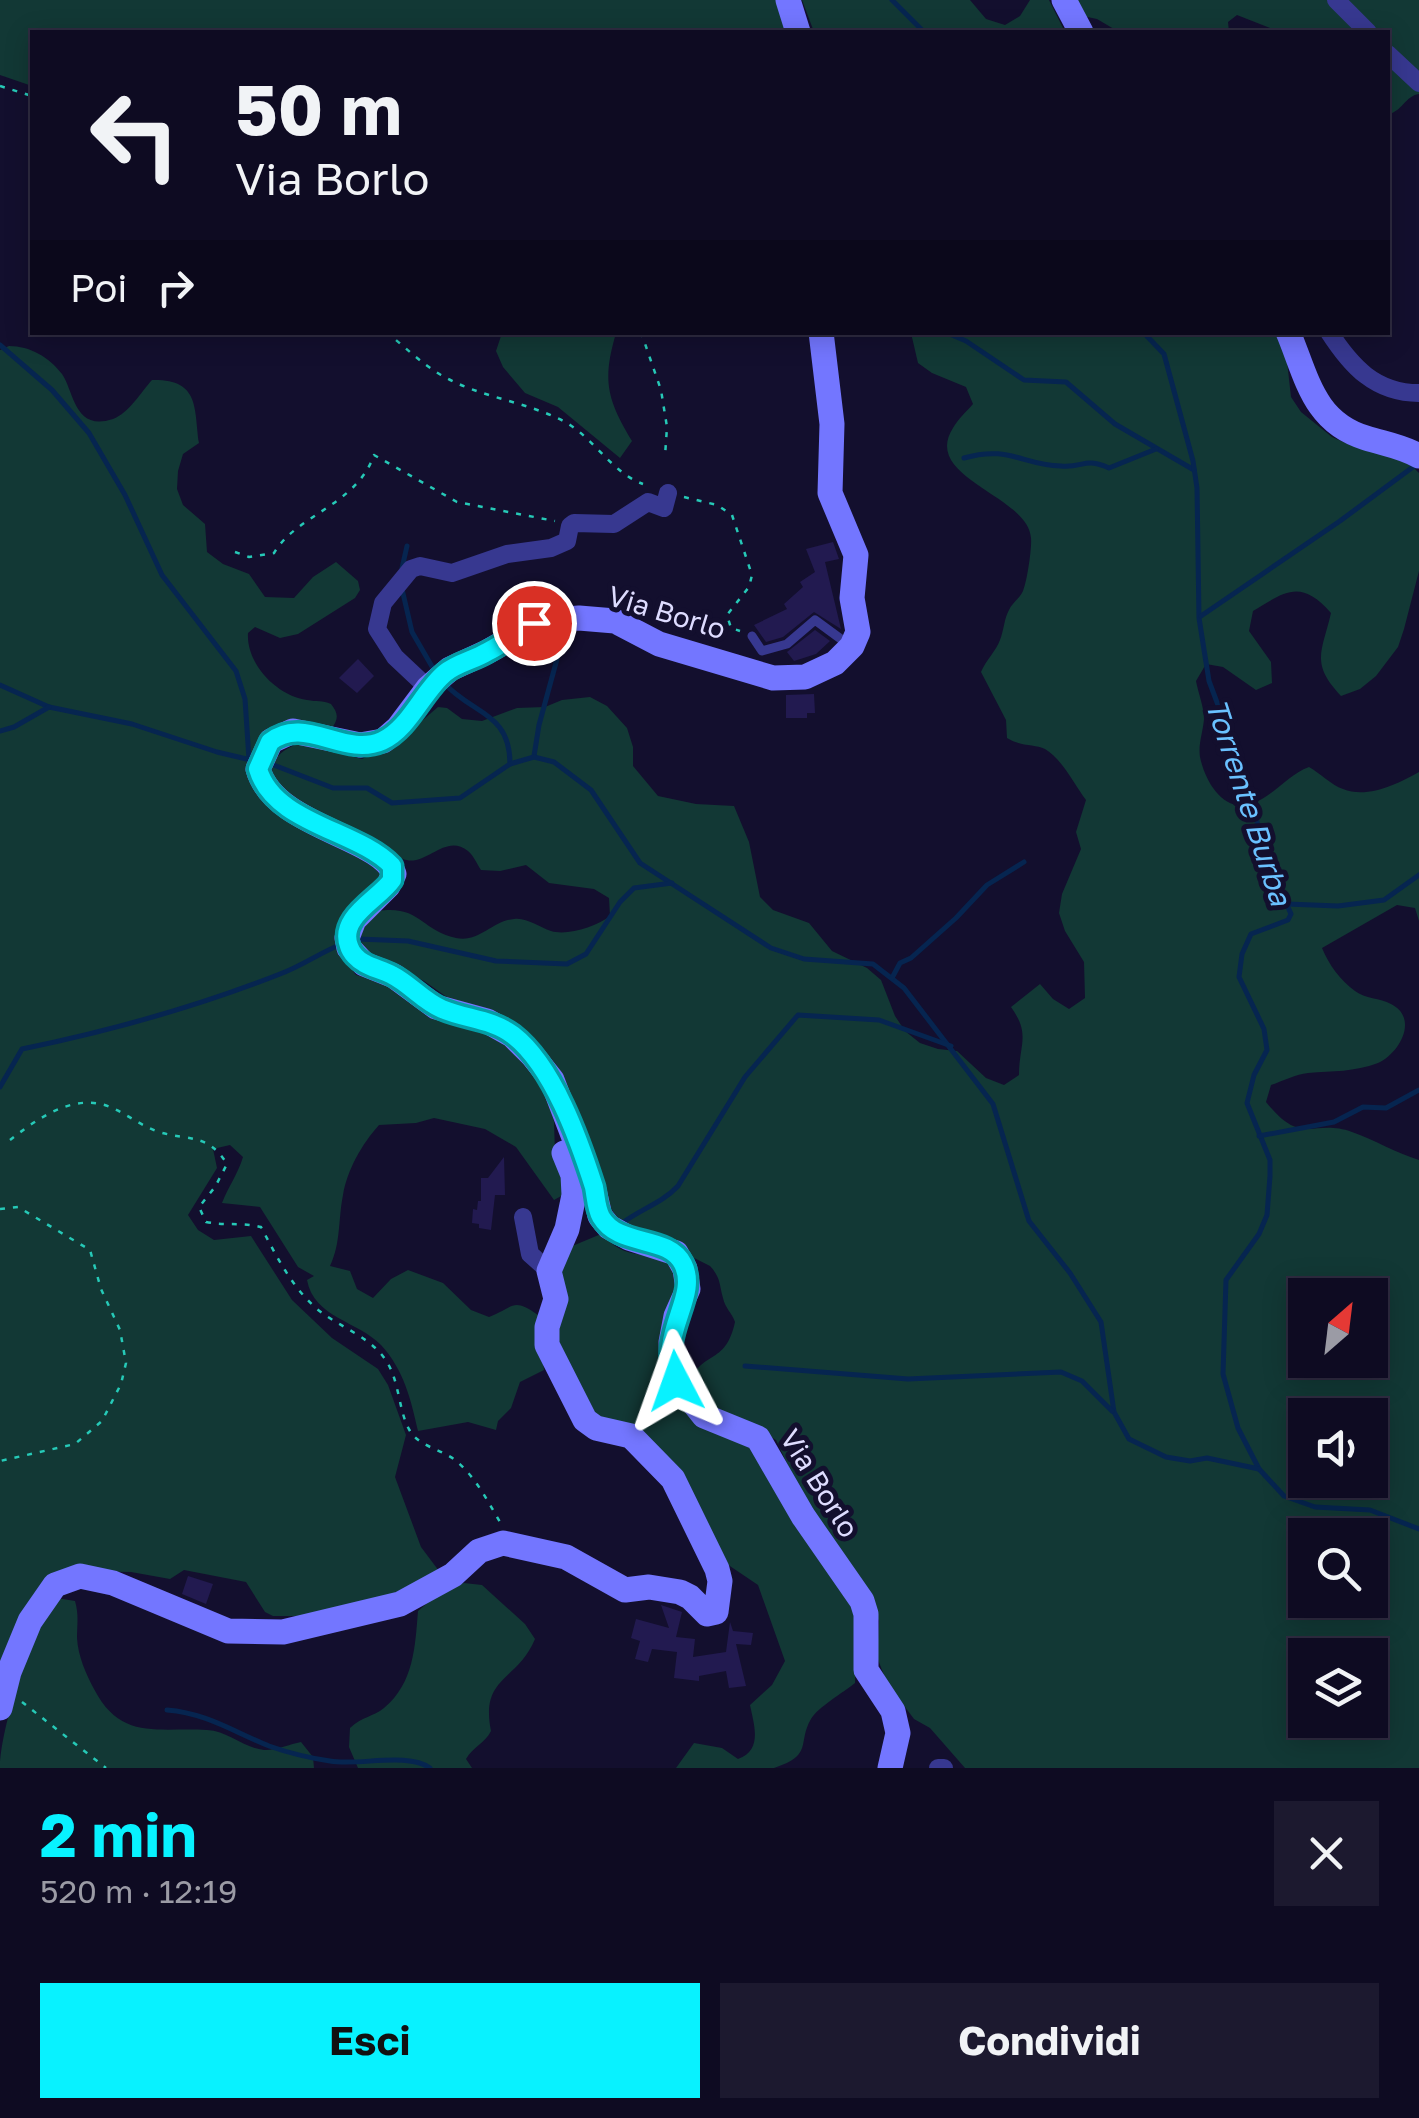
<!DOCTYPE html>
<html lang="it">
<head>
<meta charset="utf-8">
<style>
  :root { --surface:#0e0b22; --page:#1c192f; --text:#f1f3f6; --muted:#9b9ba5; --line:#2e2b40; --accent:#08f2ff }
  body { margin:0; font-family:"Golos Text",sans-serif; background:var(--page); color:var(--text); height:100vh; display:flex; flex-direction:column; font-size:38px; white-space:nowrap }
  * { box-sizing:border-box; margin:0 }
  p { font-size:32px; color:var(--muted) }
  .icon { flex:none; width:55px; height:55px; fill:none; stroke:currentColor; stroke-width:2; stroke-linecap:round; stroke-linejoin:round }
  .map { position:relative; height:1768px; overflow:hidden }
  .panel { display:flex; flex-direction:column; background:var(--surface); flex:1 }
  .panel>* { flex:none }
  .hud { position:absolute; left:30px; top:30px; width:1360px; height:305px; border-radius:0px; box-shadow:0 5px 25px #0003,0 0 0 2px var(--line); background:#0e0b22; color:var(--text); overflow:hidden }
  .needle { width:65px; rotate:28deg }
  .tools { position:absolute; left:1288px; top:1278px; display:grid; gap:20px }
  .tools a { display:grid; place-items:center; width:100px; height:100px; border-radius:0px; background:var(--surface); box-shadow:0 5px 25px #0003,0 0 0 2px var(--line); font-size:50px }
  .pin { position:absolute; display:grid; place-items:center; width:85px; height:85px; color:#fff; margin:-42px; border:5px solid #fff; border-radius:50%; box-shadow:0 2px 10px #0007 }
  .me { position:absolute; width:110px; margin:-55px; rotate:356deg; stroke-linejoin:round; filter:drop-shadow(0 0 8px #0008) }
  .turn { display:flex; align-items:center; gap:35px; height:210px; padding:0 40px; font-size:45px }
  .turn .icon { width:130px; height:130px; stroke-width:2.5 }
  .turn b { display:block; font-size:70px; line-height:85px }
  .then { display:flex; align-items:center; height:95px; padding:0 40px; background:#0003; gap:20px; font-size:38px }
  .round { display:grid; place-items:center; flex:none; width:105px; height:105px; border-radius:0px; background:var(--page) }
  .head { display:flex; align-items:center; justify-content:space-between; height:170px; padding:0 40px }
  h1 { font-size:60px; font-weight:700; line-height:75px; color:var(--accent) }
  .primary-button { display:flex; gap:20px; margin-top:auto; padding:20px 40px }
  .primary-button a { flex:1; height:115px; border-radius:0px; background:var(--accent); color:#111; font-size:40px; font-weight:700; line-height:115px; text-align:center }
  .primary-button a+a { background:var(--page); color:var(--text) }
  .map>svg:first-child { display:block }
  .green { fill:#123835; fill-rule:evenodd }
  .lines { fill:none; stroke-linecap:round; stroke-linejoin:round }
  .stream { stroke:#062550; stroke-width:5 }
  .building { fill:#221a50 }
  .path { stroke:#26c9b7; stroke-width:2.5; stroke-dasharray:5 8; stroke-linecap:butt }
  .lane { stroke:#373890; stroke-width:9 }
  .street { stroke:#373890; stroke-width:18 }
  .secondary { stroke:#7376ff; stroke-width:25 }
  .route-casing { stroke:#059da6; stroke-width:25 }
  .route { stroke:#08f2ff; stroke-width:18 }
  .labels { text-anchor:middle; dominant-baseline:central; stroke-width:10; stroke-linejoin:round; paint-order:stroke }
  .street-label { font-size:28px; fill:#dedcff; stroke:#130f2e }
  .water-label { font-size:30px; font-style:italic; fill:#6ac1ff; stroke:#130f2e }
</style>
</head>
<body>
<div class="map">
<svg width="1419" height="1768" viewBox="0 0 1419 1768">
  <rect width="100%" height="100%" fill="#130f2e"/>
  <g class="green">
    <path d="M0,0H781L791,32H32V86L0,75Z"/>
    <path d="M802,0H970L986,19L1005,25L1020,16L1030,0H1049L1065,32H814Z"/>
    <path d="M1072,0H1419V94C1405,96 1402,112 1388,114V32H1280L1237,15L1228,22L1229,32H1119L1097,19L1078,15Z"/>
    <path d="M502,333H616C602,381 607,399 632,441L620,458L558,407L525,393L503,367L496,351Z"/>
    <path d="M911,333H1275L1286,352L1291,397L1301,412L1332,437L1350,445L1405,459L1419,473V571L1404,629L1398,647L1376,676L1360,689L1341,696C1310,663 1322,652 1331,613C1301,579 1286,591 1253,611L1249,631L1271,662L1272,683L1256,690L1223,667L1206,664L1196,681C1198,692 1204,707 1204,719C1203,732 1198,744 1200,757C1205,781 1223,813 1251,804C1273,797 1287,775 1309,767C1320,773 1331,785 1343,789C1367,799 1398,784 1419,772V921L1415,908L1397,905L1322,948C1329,965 1340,980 1355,991C1365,999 1380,998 1391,1004C1419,1018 1400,1053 1378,1063C1354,1072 1333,1071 1308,1073C1296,1074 1283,1081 1271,1085L1266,1102C1303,1148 1312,1118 1352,1132C1375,1140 1396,1153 1419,1160V1768H965L930,1728L914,1719L887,1683L877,1657L879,1621L871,1604L815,1523L776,1440L752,1426L717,1414L694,1387L691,1379C704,1351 726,1364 735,1322C732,1313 725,1308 723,1298C719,1284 721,1278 710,1266L619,1220L603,1198L559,1076L424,981L362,950L354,939L378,911C420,905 420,930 456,938C479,943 492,921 514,919C526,917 539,927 551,931C567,936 596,927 610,916L609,898L594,889L549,883L526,865L500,871L481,870C477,864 474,856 468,851C445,832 426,868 403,859C392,856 380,844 369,839C341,825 218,777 299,743L362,759L395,744L438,707L447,708L462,719L482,721L517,708L545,707L562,700L590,697L607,706L627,728L633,747V766L658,796L696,804L734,806L749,842L760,897L773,910L809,923L832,951L867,968L881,980L895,1016L905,1031L920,1043L938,1049L957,1051L986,1078L1004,1085L1019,1075C1019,1044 1031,1035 1011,1007L1040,984L1053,999L1069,1009L1085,998L1084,962L1065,931L1059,913L1062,894L1081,849L1076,832L1086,800C1074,784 1062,759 1045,749C1035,744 1022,747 1007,738L1006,720L981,672C986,660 996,651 1000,640C1004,630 1004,619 1009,610C1012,603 1020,598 1023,591C1027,582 1032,548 1031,538C1028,495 921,478 953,428C958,419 967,411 973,404L966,387L932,373L918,363ZM1305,1295H1370V1360H1305ZM1305,1415H1370V1480H1305ZM1305,1535H1370V1600H1305ZM1305,1655H1370V1720H1305Z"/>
    <path d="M9,346C30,346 49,357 62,374C74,391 74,432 113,419C129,413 141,392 152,380C200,379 194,408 199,443L183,454L178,471L177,489L183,505L205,524L207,552L223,564L249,574L265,597L294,598L313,577L336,562L358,581L360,590L355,598L298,634L280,638L255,627L248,633C246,664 277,696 307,700C317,702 322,700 331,704C338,713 339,718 332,728L294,721L250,772L379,861L383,872C374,885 365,890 354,901C331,922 340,954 356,975L374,979L516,1048L547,1093L554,1122L555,1153L566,1181L563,1195L554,1200L516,1147L485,1129L434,1118L416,1123L379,1125C362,1144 347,1170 343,1195C338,1220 341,1243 330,1266L350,1271L357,1289L373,1298L391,1279L408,1270L443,1283L471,1310L489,1317C515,1307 512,1297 538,1315L544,1370L520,1382L511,1408L498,1421L496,1430L468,1422L418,1431C411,1400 404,1370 381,1345C358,1321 314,1318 307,1280L314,1276L298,1267L260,1207L222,1203C228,1187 238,1174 243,1157L230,1145L213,1149L217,1168L188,1215L198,1230L214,1240L251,1236L292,1300L332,1338L378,1369L388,1385L406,1435L395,1477L421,1547L439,1571L376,1602L300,1616H273L265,1612L246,1582L184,1570L170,1579L131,1572L69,1571L0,1687V350Z"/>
    <path d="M601,1234C610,1242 617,1249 628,1252C649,1258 668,1252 677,1276L664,1363L751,1446L851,1603L857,1627L855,1683C844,1692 817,1708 811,1719C797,1743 814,1755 774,1768H676L694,1743L722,1748L738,1759C763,1750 754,1725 750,1705L772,1685L785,1661L758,1585L721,1560L690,1495L593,1416L557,1349L561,1273L570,1247Z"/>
    <path d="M464,1583L482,1585L525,1624L535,1639C517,1682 480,1676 491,1731C485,1743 473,1747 466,1759L472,1768H358L349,1747L350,1728C363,1716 373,1717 384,1708C414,1683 415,1647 418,1611L446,1587Z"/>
    <path d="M57,1598L75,1601C79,1615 77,1624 77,1638C78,1656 86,1674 94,1689C121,1741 157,1727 207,1730C228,1731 244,1748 264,1750C274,1751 290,1744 301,1742L313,1757L314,1768H0C0,1729 32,1629 57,1598Z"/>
  </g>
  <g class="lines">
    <g class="stream">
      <path d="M892,0L924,32"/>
      <path d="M945,332L966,341L1024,380L1066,382L1115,424L1194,470"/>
      <path d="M1143,332L1164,354L1193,461L1197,488L1199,618L1209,681L1239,761L1271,869L1291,914L1288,920L1251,934L1242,954L1239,977L1264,1029L1267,1050L1254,1075L1247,1103L1270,1160V1176L1267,1215L1259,1234L1226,1280L1223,1374L1238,1428L1259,1469L1284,1496L1315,1507L1370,1510L1419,1529"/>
      <path d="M0,345L52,390L89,433L125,495L162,575L236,671L245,699L249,759"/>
      <path d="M964,458C1009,445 1022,465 1061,466C1084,468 1084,457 1109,468L1156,449"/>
      <path d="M402,568L407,546"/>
      <path d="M402,589L412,632L434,670"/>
      <path d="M1201,616L1340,521L1417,464"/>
      <path d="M444,683C473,715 510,712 510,764"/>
      <path d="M0,685L49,707L132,724L217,752L255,761"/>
      <path d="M0,731L14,727L49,707"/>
      <path d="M534,756L539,725L566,626"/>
      <path d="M271,764L333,788H367L392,803L460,798L510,764L534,757L554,762L591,790L640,863L771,948L804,959L873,964L904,988L993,1104L1029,1221L1070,1273L1101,1322L1114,1412L1129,1439L1166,1457L1190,1461L1207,1458L1259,1469"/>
      <path d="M1287,904L1338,906L1384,900L1419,875"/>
      <path d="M358,939L408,941L496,961L567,964L586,954L620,902L634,888L672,883"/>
      <path d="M892,978L900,963L911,958L956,918L987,885L1024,862"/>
      <path d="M0,1087L22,1049C110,1031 196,1007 280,974C302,966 321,952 342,944"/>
      <path d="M1259,1136L1334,1122L1363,1107L1386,1108L1419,1090"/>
      <path d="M621,1224C640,1209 661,1204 678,1186L745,1077L798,1015L879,1020L951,1046"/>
      <path d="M745,1366L908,1379L1061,1372L1082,1381L1112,1411"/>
      <path d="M167,1710C206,1713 234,1732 269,1746C289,1753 309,1758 330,1761C359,1766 407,1752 430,1768"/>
    </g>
  </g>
  <g class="building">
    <path d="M833,542L839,559L825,562L841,629L814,612L783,637L766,642L754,625L787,609L784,604L803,587L800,582L815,572L806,549Z"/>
    <path d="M815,630L830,641L816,654L794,661L787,652Z"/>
    <path d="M358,659L374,676L357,693L339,678Z"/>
    <path d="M814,694L815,713H807V718H786V695Z"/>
    <path d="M504,1157L505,1195H495L491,1230L479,1228V1224L472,1223L473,1209L477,1210L478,1201H481V1178H488Z"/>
    <path d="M188,1576L213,1584L206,1604L182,1594Z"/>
    <path d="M661,1605L682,1612L676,1637L695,1639L693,1657L726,1652L730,1622L733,1631L753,1633L751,1645L736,1644L746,1686L729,1688L726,1671L699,1676V1681L674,1678L677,1652L652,1649L648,1662L635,1659L640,1641L631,1638L636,1619L669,1628Z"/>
  </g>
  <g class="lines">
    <g class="path">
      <path d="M0,86L32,96"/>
      <path d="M386,332C404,346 422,364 441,375C480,398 526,401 565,422C594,438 612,473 643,484"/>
      <path d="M641,332L661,390L667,427L665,456"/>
      <path d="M684,497L717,505L732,515L752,575L749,587L727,615L731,628L740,631"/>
      <path d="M235,552L249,557L274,553C297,514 356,506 374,455L457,502L555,521"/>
      <path d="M10,1140C37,1119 74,1092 110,1107C127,1114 141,1126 159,1132C189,1141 208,1133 227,1164L215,1187L199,1207L206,1222C227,1226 242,1222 261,1227C277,1257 291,1286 317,1309C339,1327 369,1336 385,1359C400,1380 398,1411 410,1431C420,1447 441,1449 455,1460C475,1476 487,1500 500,1522"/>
      <path d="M0,1209L18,1207L90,1250L101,1289L120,1330L126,1363L121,1384L102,1421L75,1444L0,1461"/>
      <path d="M22,1702L106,1768"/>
    </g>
    <path class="lane" d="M752,636L762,651L787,644L815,620L849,645"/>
    <g class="street">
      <path d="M1336,0L1368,32"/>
      <path d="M1388,54L1419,83"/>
      <path d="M1329,332C1351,366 1375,393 1419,393"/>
      <path d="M428,688L395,657L377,629L383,603L411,569L420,566L452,573L507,554L551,548L567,541L570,526L574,523L614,524L648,502L664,508L668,493"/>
      <path d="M523,1217L530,1254L549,1271"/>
      <path d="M938,1768H944"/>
    </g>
    <g class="secondary">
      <path d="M788,0L798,32"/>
      <path d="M1064,0L1081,32"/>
      <path d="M821,332L832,424L830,493L856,555L852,598L858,632L852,646L835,663L805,677L773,678L659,644L615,621L579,618L541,621L487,652L450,669L428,688L398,728L383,741L360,745L293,731L271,741L258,769C274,827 382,837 394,874L388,886L354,920L347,938L349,948L364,964L394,976L436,1007L487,1021L512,1035L533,1056L552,1080L594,1190L600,1216L609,1227L629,1238L676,1253L685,1269L688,1289L676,1316L671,1342L672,1371L676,1381L704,1416L758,1438L803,1516L862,1601L866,1614V1670L893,1711L898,1733L890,1768"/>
      <path d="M1288,332C1307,377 1313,422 1366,438C1385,444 1401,446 1419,456"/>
      <path d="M0,1708L9,1672L30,1621L55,1585L80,1576L113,1583L228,1631L283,1632L400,1604L453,1575L479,1551L503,1543L566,1557L625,1590L649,1587L680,1592L690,1597L707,1614L716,1612L720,1581L717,1569L673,1479L631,1436L596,1428L585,1420L547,1345V1327L556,1299L549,1271L567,1229L574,1195L573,1175L564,1153"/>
    </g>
  </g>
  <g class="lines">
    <g class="route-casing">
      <path id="route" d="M534,623C518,633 503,644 487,652C474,660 457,663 445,673C423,691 409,729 382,741C344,758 304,714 270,742L258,769C274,824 358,830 392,866V880C379,899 338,917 349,946C351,953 358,960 364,963C372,968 383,970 392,975C410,984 423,1001 442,1009C465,1019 492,1019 513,1035C553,1066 579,1140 594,1187C596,1197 596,1208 601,1217C619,1248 668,1234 683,1264C700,1298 656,1333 676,1381"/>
    </g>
    <use href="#route" class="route"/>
  </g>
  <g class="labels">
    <g class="street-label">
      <text transform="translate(667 612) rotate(17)">Via Borlo</text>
      <text transform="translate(820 1483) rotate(58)">Via Borlo</text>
    </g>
    <g class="water-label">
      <text transform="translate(1249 802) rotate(72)">Torrente Burba</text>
    </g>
  </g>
</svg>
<div class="tools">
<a><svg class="needle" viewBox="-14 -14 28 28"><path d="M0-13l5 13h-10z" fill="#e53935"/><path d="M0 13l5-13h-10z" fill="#9b9ba5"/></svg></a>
<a><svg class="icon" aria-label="sound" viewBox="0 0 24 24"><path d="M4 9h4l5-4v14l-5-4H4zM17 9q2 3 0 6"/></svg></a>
<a><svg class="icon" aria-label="search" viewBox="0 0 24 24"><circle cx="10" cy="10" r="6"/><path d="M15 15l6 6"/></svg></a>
<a><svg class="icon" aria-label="layers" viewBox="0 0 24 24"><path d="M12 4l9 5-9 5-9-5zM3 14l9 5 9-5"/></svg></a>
</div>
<div class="pin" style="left:534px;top:623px;background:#d93025"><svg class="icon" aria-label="arrive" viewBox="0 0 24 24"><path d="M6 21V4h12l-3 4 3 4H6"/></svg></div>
<svg class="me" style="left:676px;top:1381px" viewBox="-20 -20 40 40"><path d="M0-17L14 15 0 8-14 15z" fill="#08f2ff" stroke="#fff" stroke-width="4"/></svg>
<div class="hud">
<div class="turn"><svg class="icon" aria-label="left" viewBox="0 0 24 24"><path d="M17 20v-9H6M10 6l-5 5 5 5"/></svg><div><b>50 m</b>Via Borlo</div></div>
<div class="then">Poi<svg class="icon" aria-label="right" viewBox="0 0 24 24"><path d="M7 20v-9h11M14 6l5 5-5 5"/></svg></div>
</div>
</div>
<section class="panel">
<div class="head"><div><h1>2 min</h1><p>520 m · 12:19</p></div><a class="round"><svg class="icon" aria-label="close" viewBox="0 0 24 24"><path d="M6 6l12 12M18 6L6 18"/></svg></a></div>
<div class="primary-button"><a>Esci</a><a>Condividi</a></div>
</section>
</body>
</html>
